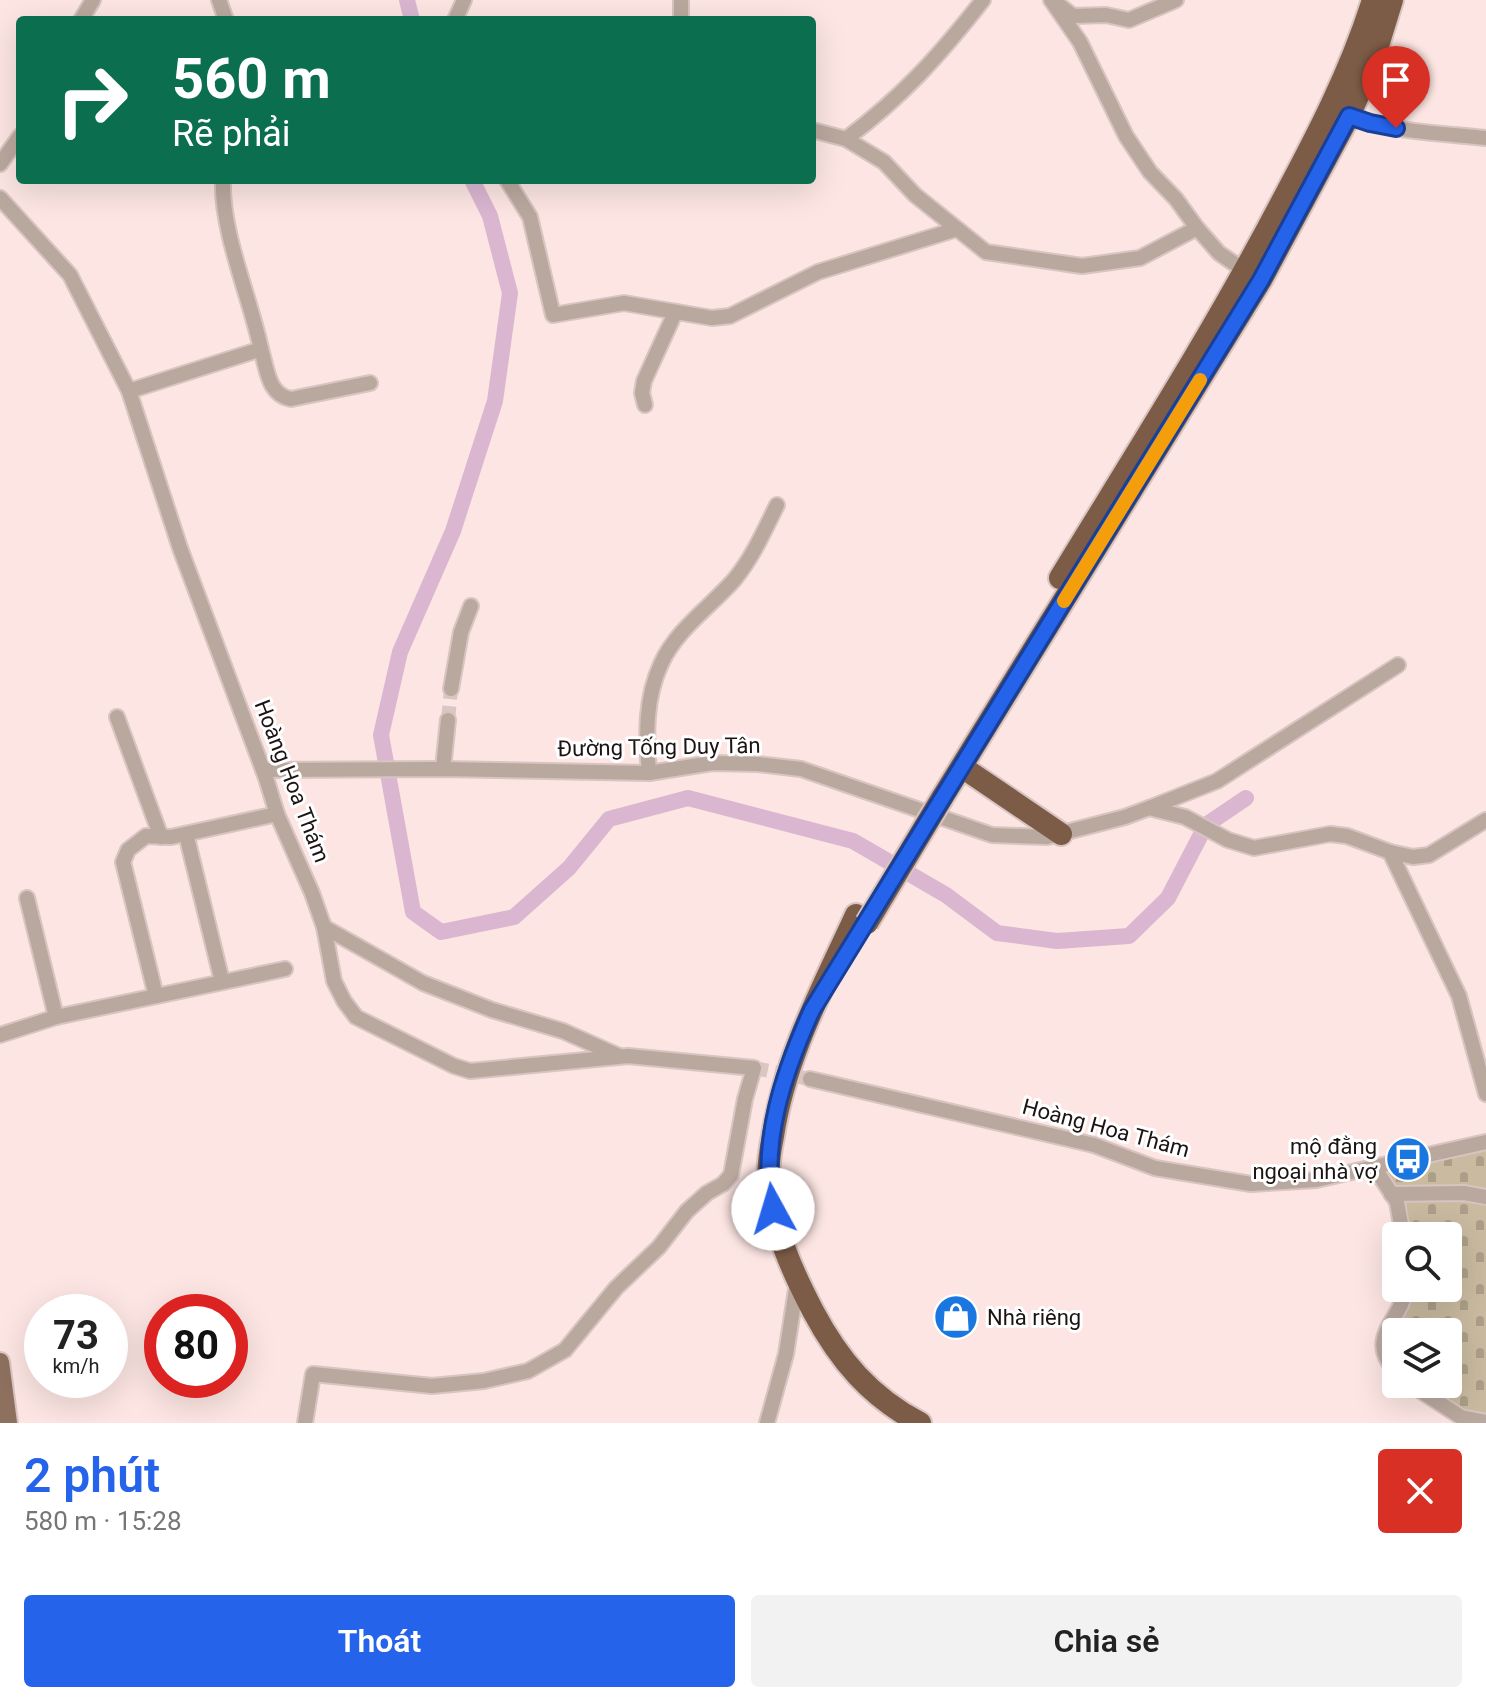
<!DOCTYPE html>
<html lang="vi">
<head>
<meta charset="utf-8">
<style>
  :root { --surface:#fff; --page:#f2f2f2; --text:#222; --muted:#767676; --accent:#2563eb }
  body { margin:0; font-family:Roboto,sans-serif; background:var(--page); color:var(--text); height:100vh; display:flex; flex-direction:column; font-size:30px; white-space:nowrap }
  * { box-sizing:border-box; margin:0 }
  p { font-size:26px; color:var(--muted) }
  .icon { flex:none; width:44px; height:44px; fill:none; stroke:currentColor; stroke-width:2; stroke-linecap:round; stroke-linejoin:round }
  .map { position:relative; height:1423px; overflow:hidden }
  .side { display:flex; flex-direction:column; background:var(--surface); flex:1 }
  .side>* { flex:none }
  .banner { position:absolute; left:16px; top:16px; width:800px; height:168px; border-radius:8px; box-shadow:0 8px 32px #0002; background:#0b6e4f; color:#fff; overflow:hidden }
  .tools { position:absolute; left:1382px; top:1222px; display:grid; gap:16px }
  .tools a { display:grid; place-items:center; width:80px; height:80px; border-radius:8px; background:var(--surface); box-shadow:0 8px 32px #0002; font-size:40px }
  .speed { position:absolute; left:24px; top:1294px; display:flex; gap:16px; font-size:40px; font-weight:700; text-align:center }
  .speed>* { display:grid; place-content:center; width:104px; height:104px; border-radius:50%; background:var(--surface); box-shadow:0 8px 32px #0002; line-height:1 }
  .speed small { font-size:20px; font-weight:400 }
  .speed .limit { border:12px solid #d22; background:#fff; color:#111 }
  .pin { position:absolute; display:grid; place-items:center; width:68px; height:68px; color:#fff; margin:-82px -34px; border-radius:50% 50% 50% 0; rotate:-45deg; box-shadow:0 0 8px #0007 }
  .pin .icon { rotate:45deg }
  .me { position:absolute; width:88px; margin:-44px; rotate:354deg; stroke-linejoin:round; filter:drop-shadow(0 0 6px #0008) }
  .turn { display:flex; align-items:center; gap:28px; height:168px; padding:0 24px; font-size:36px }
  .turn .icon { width:104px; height:104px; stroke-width:2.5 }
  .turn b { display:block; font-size:56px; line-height:68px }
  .round { display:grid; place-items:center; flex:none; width:84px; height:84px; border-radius:8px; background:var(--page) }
  .overview { display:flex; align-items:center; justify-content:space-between; height:136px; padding:0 24px }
  h1 { font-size:48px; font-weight:600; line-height:60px; color:var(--accent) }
  .button { display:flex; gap:16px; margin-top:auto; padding:16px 24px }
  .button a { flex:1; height:92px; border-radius:8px; background:var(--accent); color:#fff; font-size:32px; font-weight:600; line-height:92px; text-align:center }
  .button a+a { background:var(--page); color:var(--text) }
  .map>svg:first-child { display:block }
  .cemetery { fill:url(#cemetery-stones) }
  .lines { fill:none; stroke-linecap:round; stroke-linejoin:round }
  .canal { stroke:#dab6d1; stroke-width:16 }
  .minor-tunnel { stroke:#dac6c3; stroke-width:14; stroke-dasharray:14 7; stroke-linecap:butt }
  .minor-casing { stroke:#d8c4c1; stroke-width:18 }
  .major-casing { stroke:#d8c4c1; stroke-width:22 }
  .highway-casing { stroke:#d8c4c1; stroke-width:26 }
  .minor { stroke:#b9a89e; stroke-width:14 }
  .major { stroke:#8d705e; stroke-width:18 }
  .highway { stroke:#7d5c47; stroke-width:22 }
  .highway-bridge-casing { stroke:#d8c4c1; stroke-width:26; stroke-linecap:butt }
  .highway-bridge { stroke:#7d5c47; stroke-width:22 }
  .route-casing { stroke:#184099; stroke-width:20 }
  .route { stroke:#2563eb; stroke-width:14 }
  .slow { stroke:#f59e0b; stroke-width:14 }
  .labels { text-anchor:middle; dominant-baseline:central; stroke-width:6; stroke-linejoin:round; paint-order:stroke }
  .street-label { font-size:22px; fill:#1b1413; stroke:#fff }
  .poi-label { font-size:22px; fill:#1b1413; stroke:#fff; text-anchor:end }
</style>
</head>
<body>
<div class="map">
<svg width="1486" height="1423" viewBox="0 0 1486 1423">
  <defs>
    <pattern id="cemetery-stones" width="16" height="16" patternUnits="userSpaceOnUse" patternTransform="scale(2)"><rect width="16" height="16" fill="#c9baa0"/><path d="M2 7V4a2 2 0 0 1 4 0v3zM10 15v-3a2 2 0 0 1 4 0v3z" fill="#ac9f89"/></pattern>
  </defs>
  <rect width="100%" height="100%" fill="#fce5e2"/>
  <path class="cemetery" d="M1486,1142V1420L1424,1395L1412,1384H1448V1332H1396V1370L1387,1362L1399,1288H1448V1236H1402V1194L1380,1166Z"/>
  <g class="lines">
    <g class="canal">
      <path d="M407,0L412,20"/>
      <path d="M472,180L490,216L510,293L495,401L453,531L400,652L381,735L413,912L441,932L514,917L569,868L609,819L688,798L853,841L946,895L997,933L1057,941L1129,936L1168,898L1206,825L1246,798"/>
    </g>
    <g class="minor-tunnel">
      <path d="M448,720L451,689"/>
      <path d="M754,1068L810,1079"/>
    </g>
    <g class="minor-casing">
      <g id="minor">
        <path d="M219,0L226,20"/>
        <path d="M681,0V20"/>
        <path d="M1051,0L1080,42L1126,136L1150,172L1176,199L1197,228L1219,253L1245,271"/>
        <path d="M1059,5L1073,16L1106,15L1129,20L1176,0"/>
        <path d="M81,20L93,0"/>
        <path d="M455,20L464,0"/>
        <path d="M1349,116C1392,132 1440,133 1486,138"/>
        <path d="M812,130L846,139L884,162L915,195L986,252L1082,266L1140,258L1197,228"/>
        <path d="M846,139C903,96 939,56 983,0"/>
        <path d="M0,164L20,136"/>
        <path d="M507,180L530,217L553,315L624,303L712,318L730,316L818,272L957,229"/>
        <path d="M0,198L70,275L129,391L180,548L266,778L277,814L312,893L324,927L334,981L344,1001L356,1017L454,1066L470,1071L628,1056L754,1068L745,1099L731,1175L723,1184L707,1193L687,1211L659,1247L616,1288L565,1350L528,1371L484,1381L432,1386L313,1374L305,1423"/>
        <path d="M261,349C267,369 268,395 291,399L370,383"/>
        <path d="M129,391L261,349C250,297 221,232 223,180"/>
        <path d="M645,405L642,393L644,381L675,313"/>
        <path d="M451,689L461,632L471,606"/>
        <path d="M117,717L161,837"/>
        <path d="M443,769L448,720"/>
        <path d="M263,770L443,769L649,773L712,763L758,764L801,769L992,835L1047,837L1125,817L1149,808L1185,817L1228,840L1254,848L1330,834L1347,836L1390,852L1413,857L1429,855L1486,820"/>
        <path d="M649,773C646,736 645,698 661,664C676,630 710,607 734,580C753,557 764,531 777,505"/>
        <path d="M1149,808L1217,781L1398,665"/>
        <path d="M186,834L222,981"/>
        <path d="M1390,852L1459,996L1486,1094"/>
        <path d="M27,898L56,1017"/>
        <path d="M324,927L423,983L492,1010L563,1031L619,1056"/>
        <path d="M156,996L123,862L128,850L146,836L171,837L277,814"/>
        <path d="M0,1035L56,1017L285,969"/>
        <path d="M810,1079L1094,1145L1155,1168L1251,1184L1316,1180L1486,1142"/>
        <path d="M1374,1167L1397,1202L1403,1236"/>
        <path d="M1391,1194L1464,1193L1486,1197"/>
        <path d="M1396,1372C1364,1336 1402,1321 1406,1288"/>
        <path d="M1410,1384L1461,1417L1486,1422"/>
        <path d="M767,1423L786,1354L797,1283"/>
      </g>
    </g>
    <g class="major-casing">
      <path id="major" d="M0,1362L8,1423"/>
    </g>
    <g class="highway-casing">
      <g id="highway">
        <path d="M1060,578C1135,455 1213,333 1280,205C1316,138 1350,73 1373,0"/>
        <path d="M962,767L1061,834"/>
        <path d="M942,798L1261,280L1349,116L1372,65L1392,0"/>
        <path d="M856,915C823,987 785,1057 773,1136C770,1151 767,1170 769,1185C774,1230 792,1271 813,1311C839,1360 870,1397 920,1423"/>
      </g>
    </g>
    <use href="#minor" class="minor"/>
    <use href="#major" class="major"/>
    <use href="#highway" class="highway"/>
    <g class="highway-bridge-casing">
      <path id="highway-bridge" d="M867,923L942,798"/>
    </g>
    <use href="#highway-bridge" class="highway-bridge"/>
  </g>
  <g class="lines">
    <g class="route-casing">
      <path id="route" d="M773,1209C760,1141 784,1072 812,1010L1261,280L1349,116L1370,123L1396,128"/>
    </g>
    <use href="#route" class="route"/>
    <path class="slow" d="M1064,601L1200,380"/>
  </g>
  <defs>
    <g id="bus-disc" transform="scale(2.3)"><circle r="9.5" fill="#1a77e0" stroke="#fff"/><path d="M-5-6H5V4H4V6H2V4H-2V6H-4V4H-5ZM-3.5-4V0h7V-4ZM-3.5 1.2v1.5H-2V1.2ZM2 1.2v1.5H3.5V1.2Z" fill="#fff"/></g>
    <g id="shop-disc" transform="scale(2.3)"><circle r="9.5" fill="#1a77e0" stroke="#fff"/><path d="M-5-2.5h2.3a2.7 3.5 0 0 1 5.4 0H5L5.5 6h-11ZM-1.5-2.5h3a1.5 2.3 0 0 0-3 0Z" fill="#fff"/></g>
  </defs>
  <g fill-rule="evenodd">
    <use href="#bus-disc" x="1408" y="1159"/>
    <use href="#shop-disc" x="956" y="1317"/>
  </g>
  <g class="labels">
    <g class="street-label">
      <text transform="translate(659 747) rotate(-1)">Đường Tống Duy Tân</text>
      <text transform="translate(292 781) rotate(69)">Hoàng Hoa Thám</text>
      <text transform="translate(1106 1128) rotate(15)">Hoàng Hoa Thám</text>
    </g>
    <g class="poi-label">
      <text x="1377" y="1146">mộ đằng<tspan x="1377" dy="25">ngoại nhà vợ</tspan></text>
      <text x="987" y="1317" text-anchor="start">Nhà riêng</text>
    </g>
  </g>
</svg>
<div class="tools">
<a><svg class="icon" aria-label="search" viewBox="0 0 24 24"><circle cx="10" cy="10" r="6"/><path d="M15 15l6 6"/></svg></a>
<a><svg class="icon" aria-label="layers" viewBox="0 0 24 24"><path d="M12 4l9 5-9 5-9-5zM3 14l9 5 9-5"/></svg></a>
</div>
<div class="speed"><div>73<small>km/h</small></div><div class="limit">80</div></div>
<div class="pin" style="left:1396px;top:128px;background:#d93025"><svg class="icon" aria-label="arrive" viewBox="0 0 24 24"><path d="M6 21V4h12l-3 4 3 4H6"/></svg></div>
<svg class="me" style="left:773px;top:1209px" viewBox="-20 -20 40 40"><circle r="19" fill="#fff"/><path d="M0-13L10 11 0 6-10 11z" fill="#2563eb"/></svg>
<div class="banner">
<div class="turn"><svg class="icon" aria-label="right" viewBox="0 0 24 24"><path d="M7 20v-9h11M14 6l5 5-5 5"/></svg><div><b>560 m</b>Rẽ phải</div></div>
</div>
</div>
<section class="side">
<div class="overview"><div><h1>2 phút</h1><p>580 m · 15:28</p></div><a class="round" style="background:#d93025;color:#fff"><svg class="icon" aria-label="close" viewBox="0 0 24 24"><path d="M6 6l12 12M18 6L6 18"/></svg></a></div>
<div class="button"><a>Thoát</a><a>Chia sẻ</a></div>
</section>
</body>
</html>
